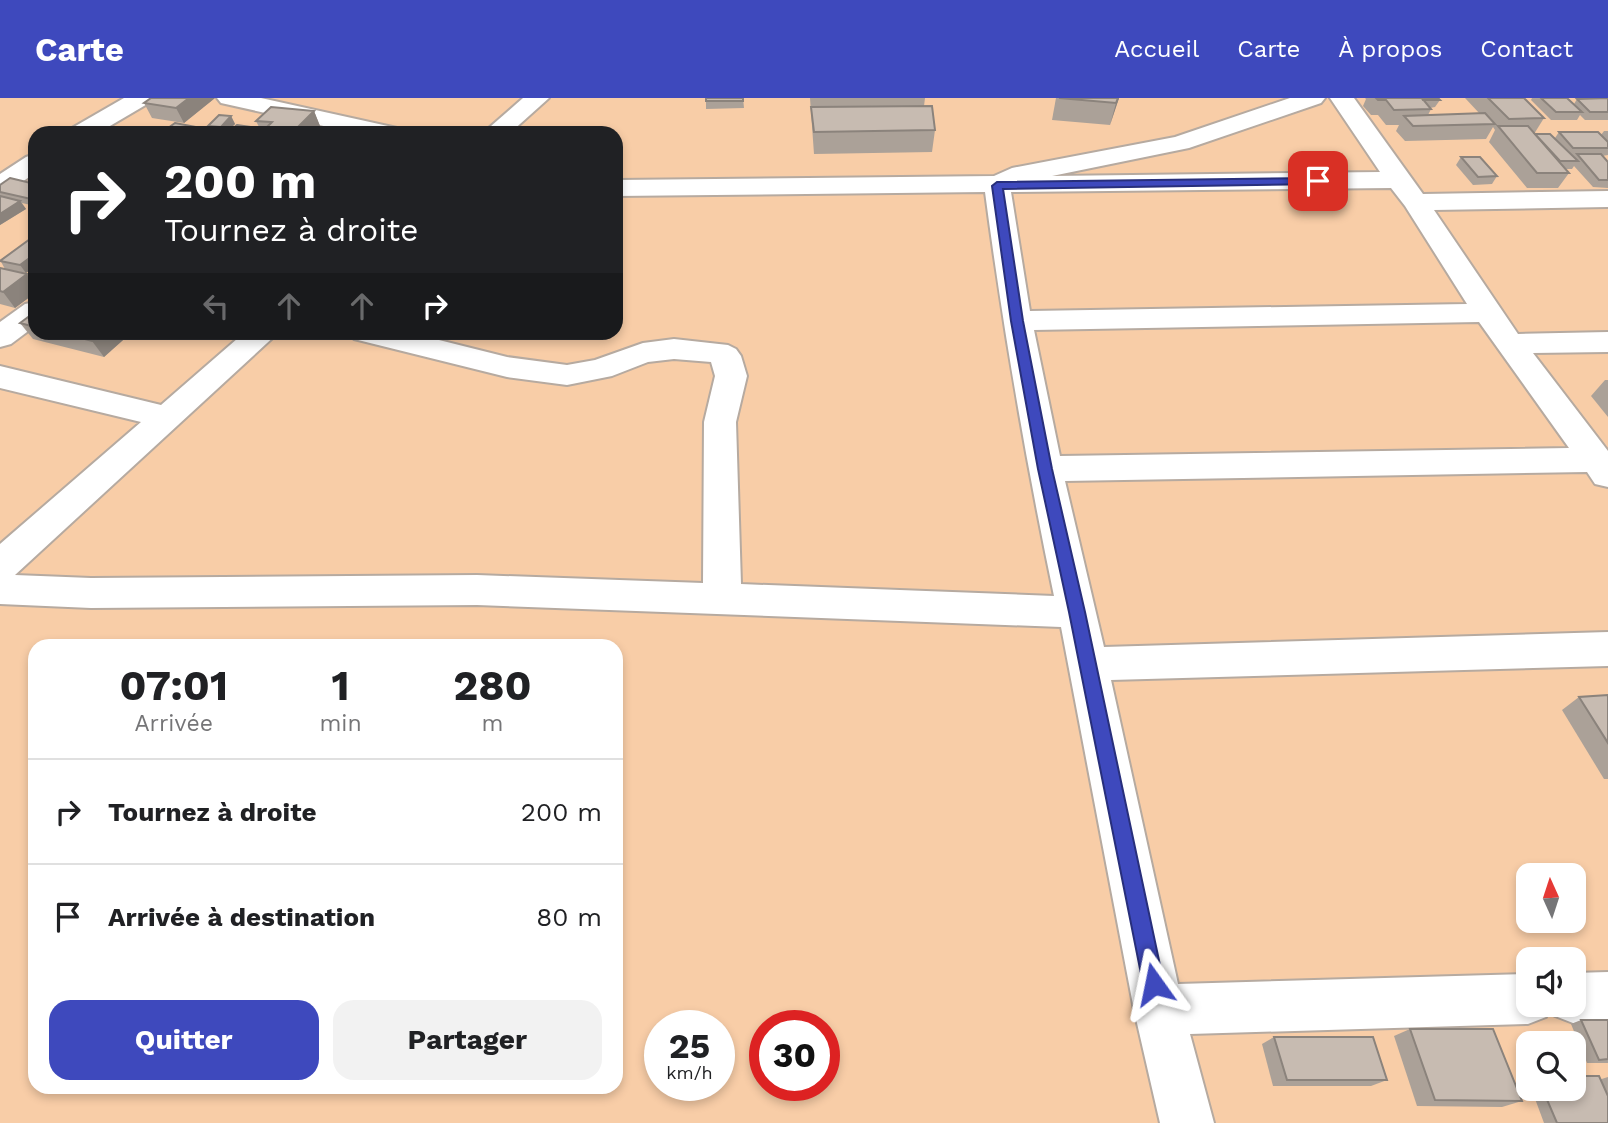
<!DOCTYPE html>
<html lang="fr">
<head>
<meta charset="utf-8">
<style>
  :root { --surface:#fff; --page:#f2f2f2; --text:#202124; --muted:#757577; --line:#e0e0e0; --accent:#3e49bd }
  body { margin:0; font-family:"Work Sans",sans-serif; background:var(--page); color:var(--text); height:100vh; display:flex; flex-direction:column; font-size:26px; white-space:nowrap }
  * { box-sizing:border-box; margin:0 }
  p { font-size:23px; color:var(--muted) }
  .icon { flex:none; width:38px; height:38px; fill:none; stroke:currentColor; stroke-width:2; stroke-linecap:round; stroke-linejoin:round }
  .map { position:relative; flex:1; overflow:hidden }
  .side { position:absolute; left:28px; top:541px; width:595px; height:455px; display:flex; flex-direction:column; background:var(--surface); border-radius:21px; box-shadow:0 4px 10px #0003 }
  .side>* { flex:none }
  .guide { position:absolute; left:28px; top:28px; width:595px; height:214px; border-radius:21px; box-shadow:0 4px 10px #0003; background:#202124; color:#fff; overflow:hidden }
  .needle { width:46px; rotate:357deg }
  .controls { position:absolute; left:1516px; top:765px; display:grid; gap:14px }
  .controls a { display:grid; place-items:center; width:70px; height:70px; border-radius:14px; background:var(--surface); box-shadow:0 4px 10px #0003; font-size:35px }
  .speed { position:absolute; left:644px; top:912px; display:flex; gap:14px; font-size:35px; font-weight:700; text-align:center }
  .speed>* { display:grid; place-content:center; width:91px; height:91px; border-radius:50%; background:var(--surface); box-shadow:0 4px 10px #0003; line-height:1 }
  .speed small { font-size:18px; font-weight:400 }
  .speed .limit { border:10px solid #d22; background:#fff; color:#111 }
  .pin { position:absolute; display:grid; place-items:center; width:60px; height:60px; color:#fff; margin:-30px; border-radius:14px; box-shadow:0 4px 10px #0006 }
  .me { position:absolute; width:77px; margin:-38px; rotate:348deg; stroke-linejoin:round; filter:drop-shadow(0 0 5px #0008) }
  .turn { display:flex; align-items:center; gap:24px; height:147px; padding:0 21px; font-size:32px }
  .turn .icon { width:91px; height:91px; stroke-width:2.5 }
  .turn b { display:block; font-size:49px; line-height:60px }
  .lanes { display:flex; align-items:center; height:66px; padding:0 21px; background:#0003; justify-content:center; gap:35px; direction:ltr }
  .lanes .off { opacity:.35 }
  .eta { display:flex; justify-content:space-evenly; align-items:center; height:119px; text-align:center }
  .eta b { font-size:42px; font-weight:700; line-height:49px }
  .cta { display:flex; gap:14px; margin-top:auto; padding:14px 21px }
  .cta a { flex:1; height:80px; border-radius:21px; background:var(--accent); color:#fff; font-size:28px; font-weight:700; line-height:80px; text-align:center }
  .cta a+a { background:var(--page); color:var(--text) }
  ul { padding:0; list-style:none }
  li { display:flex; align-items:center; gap:21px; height:105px; padding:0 21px; border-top:2px solid var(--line) }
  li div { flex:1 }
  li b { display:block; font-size:26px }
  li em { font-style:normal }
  header { display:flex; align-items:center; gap:42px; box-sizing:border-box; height:98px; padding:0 35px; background:var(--accent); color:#fff }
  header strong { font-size:33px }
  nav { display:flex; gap:38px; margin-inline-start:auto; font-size:24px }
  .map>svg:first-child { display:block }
  .green { fill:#f8cda7; fill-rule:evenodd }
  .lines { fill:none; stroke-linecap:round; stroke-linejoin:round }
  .street-casing { stroke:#b6aaa0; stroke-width:4 }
  .street { fill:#fff; fill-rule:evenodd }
  .wall { fill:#aba198 }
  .shaded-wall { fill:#8b837c }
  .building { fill:#c7bbb1; stroke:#8b837c; stroke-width:2 }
  .route { fill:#3e49bd; stroke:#282f7b; stroke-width:2 }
</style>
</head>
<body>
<header>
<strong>Carte</strong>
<nav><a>Accueil</a><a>Carte</a><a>À propos</a><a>Contact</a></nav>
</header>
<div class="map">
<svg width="1608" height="1025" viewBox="0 0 1608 1025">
  <rect width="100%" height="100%" fill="#f2e6db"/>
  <path class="green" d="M0,0H1608V1025H0ZM35,35H616V234H35ZM35,548H616V989H35ZM1528,777H1573V822H1528ZM1528,861H1573V906H1528ZM660,928H719V987H660ZM765,928H824V987H765ZM1528,945H1573V990H1528Z"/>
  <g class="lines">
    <g class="street-casing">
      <g id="street">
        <path d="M124,0H153L149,5L98,35H69L72,30Z"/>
        <path d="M217,0H261L397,30L400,35H355L221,5Z"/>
        <path d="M523,0H549L510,35H483Z"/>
        <path d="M1290,0H1325L1321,5L1189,50L1052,78L1380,74L1330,0H1354L1423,96L1608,93V109L1434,112L1518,236L1608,234V254L1533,255L1608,353V389L1595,386L1587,374L1065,383L1104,549L1608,534V568L1111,582L1178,886L1528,876V906H1551L1546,919L1528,926L1190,936L1214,1025H1160L1134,912L1061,529L477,507L91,510L0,506V446L141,324L0,290V268L161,307L245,234H279L15,477L91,480L477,477L703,485L704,324L715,278L711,264L674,261L648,264L612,278L567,287L507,279L354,241L350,234H407L507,259L567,267L595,262L643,245L674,241L728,247L736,251L741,258L747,278L736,324L741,486L1054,498C1026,364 1003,230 985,94L616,98V82L994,78L1012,70L1175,39ZM1391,90L1405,108L1467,206L1030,213L1011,94ZM1479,224L1569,350L1060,358L1034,232Z"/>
        <path d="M35,56V75L9,93L0,95V76L26,59Z"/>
        <path d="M35,204V228L11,246L0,249V224L25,206Z"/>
        <path d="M1608,874V924L1573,925L1555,918L1551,906H1573V875Z"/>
      </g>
    </g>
    <use href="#street" class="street"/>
  </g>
  <g class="wall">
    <path d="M215,0L184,25L152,20L144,5Z"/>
    <path d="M706,0H743L744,10L706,11Z"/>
    <path d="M810,0H925L924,8L935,32L932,54L814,56Z"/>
    <path d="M1056,0H1119L1110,27L1052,22Z"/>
    <path d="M1365,0H1438L1440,2L1435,9L1430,10L1431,11L1428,17L1480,16L1465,0H1524L1544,20L1534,36L1555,40L1559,34L1601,37L1604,33H1608V57L1602,58L1608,64V90L1593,89L1574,68L1572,71H1565L1569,75L1558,90H1527L1489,44L1495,32L1493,29L1486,41L1405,43L1396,33L1399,27H1386L1378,17H1371L1363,8L1366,1Z"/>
    <path d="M1532,0H1567L1574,6L1577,1L1608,0V22H1585L1580,17L1577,22H1551L1531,2Z"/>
    <path d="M314,13L320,28L314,35H227L260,31L256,23Z"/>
    <path d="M231,18L235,26L226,35H212L208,28Z"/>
    <path d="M1461,59L1497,78L1492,86L1473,87L1456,67Z"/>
    <path d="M35,86V108L22,105L26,111L0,127V87Z"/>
    <path d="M30,141L26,175L5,171L0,162Z"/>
    <path d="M0,170L35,188V195L15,210L0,206Z"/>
    <path d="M35,214V234H132L104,259L33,241L20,225Z"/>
    <path d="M1605,282H1608V319L1591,298Z"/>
    <path d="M1608,597V681H1604L1562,612L1579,599Z"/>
    <path d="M1581,922H1608V965H1587L1571,926Z"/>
    <path d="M1410,931L1522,1003L1502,1009L1417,1008L1394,938Z"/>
    <path d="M1274,939L1387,982L1371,988H1273L1262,946Z"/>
    <path d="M1608,979V1025H1544L1531,990H1573Z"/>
  </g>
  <g class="shaded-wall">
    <path d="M189,0H215L184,25L176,10Z"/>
    <path d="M1118,0H1119L1110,27L1116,5Z"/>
    <path d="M314,13L320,28L314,35H292Z"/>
    <path d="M231,18L235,26L226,35H224L221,29Z"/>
    <path d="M196,29L199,35H188Z"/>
    <path d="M20,103L26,111L0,127V116Z"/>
    <path d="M35,156V169L26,175L20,167Z"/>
    <path d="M27,176L35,188V195L15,210L3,194Z"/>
    <path d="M102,234H132L104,259L92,243Z"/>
  </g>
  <g class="building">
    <path d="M151,0H189L176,10L144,5Z"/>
    <rect x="706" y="0" width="37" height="3"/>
    <path d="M1059,0H1118L1116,5Z"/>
    <path d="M1376,0H1422L1431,11L1394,12L1386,2H1378Z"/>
    <path d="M1422,0H1438L1440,2H1423Z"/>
    <path d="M1488,0H1524L1544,20L1509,21Z"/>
    <path d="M1541,0H1567L1582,14H1556Z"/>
    <path d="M1608,0V14H1590L1577,1Z"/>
    <path d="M932,8L935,32L814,34L811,9Z"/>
    <path d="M271,9L314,13L292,35L264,32L272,24L256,23Z"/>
    <path d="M1485,15L1495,26L1413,28L1404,18Z"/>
    <path d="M219,17L231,18L221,29L208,28Z"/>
    <path d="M175,25L196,29L188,35H161Z"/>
    <path d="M237,27L264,31L260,35H227Z"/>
    <path d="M1498,28H1528L1569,75H1537Z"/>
    <path d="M1559,34H1598L1608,44V50H1573Z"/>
    <path d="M1535,36H1550L1578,63H1560Z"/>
    <path d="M1577,56H1601L1608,64V82H1599Z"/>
    <path d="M1461,59H1480L1497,78L1478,79Z"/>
    <path d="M10,80L35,86V98L31,101L0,94V87Z"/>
    <path d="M0,98L20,103L0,116Z"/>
    <path d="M30,141L35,142V156L20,167L0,163Z"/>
    <path d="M0,170L27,176L3,194L0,193Z"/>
    <path d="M35,214V229L20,225Z"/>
    <path d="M58,234H102L92,243Z"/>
    <path d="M1608,597V645L1579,599Z"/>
    <path d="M1581,922H1608V961L1599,962Z"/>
    <path d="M1410,931H1493L1522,1003L1435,1002Z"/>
    <path d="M1274,939H1373L1387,982H1287Z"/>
    <path d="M1573,978H1599L1608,998V1025H1557L1542,990H1573Z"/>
  </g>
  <path class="route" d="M1318,80L1323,83L1322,86L1003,91L1023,223L1052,371L1085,514L1164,886L1161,893L1154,896L1146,893L1143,886L1069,514L1038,371L1011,223L992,88L997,84Z"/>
</svg>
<div class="controls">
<a><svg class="needle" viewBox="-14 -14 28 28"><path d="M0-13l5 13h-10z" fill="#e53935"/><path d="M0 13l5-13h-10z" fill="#757577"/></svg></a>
<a><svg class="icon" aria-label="sound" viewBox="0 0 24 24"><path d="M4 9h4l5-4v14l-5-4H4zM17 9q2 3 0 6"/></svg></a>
<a><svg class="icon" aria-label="search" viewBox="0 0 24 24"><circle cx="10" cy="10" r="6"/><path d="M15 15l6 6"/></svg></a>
</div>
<div class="speed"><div>25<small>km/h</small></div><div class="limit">30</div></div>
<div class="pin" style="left:1318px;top:83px;background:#d93025"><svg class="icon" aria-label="arrive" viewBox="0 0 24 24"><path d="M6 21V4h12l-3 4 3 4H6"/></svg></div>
<svg class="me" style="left:1154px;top:886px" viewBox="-20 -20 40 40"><path d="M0-17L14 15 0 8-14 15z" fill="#3e49bd" stroke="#fff" stroke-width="4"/></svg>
<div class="guide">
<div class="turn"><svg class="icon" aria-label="right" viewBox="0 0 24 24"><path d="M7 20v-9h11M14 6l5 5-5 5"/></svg><div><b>200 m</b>Tournez à droite</div></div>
<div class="lanes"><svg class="icon off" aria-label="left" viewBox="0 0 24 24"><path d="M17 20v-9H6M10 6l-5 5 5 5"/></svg><svg class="icon off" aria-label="ahead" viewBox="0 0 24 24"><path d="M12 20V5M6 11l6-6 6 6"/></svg><svg class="icon off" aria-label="ahead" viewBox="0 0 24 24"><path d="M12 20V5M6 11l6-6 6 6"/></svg><svg class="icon" aria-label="right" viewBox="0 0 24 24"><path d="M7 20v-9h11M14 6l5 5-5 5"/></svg></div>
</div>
<section class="side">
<div class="eta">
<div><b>07:01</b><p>Arrivée</p></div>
<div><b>1</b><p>min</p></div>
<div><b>280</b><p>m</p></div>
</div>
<ul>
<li><svg class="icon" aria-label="right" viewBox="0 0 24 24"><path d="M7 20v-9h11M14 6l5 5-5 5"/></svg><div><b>Tournez à droite</b></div><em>200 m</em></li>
<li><svg class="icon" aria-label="arrive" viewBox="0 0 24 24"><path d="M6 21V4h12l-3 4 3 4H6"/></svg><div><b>Arrivée à destination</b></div><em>80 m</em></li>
</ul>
<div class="cta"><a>Quitter</a><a>Partager</a></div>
</section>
</div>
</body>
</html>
